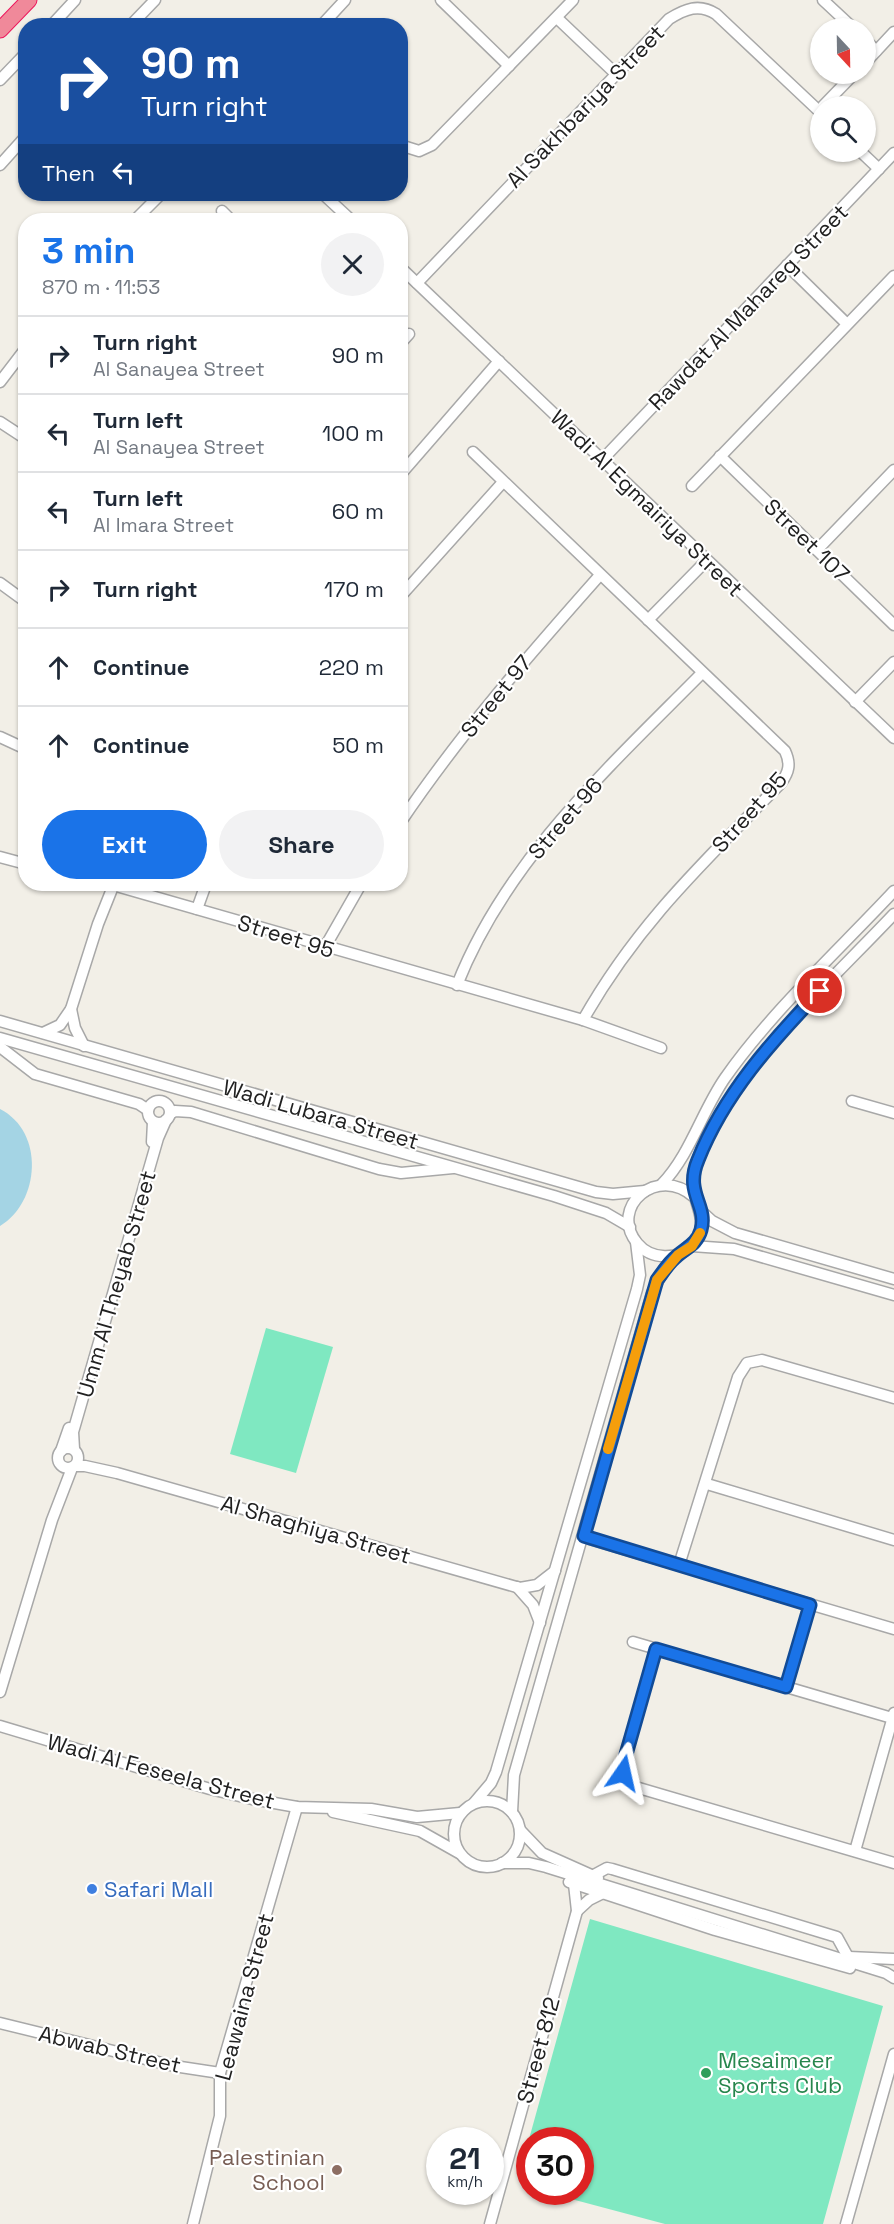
<!DOCTYPE html>
<html lang="en">
<head>
<meta charset="utf-8">
<style>
  :root { --surface:#fff; --page:#f2f2f3; --text:#1f2937; --muted:#747a83; --line:#e0e1e3; --accent:#1a73e8 }
  body { margin:0; font-family:"Space Grotesk",sans-serif; background:var(--page); color:var(--text); height:100vh; display:flex; flex-direction:column; font-size:22px; white-space:nowrap }
  * { box-sizing:border-box; margin:0 }
  p { font-size:20px; color:var(--muted) }
  .icon { flex:none; width:33px; height:33px; fill:none; stroke:currentColor; stroke-width:2; stroke-linecap:round; stroke-linejoin:round }
  .map { position:relative; flex:1; overflow:hidden }
  .side { position:absolute; left:18px; top:213px; width:390px; height:678px; display:flex; flex-direction:column; background:var(--surface); border-radius:24px; box-shadow:0 2px 4px #0004 }
  .side>* { flex:none }
  .hud { position:absolute; left:18px; top:18px; width:390px; height:183px; border-radius:24px; box-shadow:0 2px 4px #0004; background:#1a4fa0; color:#fff; overflow:hidden }
  .needle { width:39px; rotate:158deg }
  .controls { position:absolute; left:810px; top:18px; display:grid; gap:12px }
  .controls a { display:grid; place-items:center; width:66px; height:66px; border-radius:50%; background:var(--surface); box-shadow:0 2px 4px #0004; font-size:30px }
  .speed { position:absolute; left:426px; top:2127px; display:flex; gap:12px; font-size:30px; font-weight:700; text-align:center }
  .speed>* { display:grid; place-content:center; width:78px; height:78px; border-radius:50%; background:var(--surface); box-shadow:0 2px 4px #0004; line-height:1 }
  .speed small { font-size:15px; font-weight:400 }
  .speed .limit { border:9px solid #d22; background:#fff; color:#111 }
  .pin { position:absolute; display:grid; place-items:center; width:51px; height:51px; color:#fff; margin:-26px; border:3px solid #fff; border-radius:50%; box-shadow:0 2px 6px #0007 }
  .me { position:absolute; width:66px; margin:-33px; rotate:11deg; stroke-linejoin:round; filter:drop-shadow(0 0 4px #0008) }
  .turn { display:flex; align-items:center; gap:21px; height:126px; padding:0 24px; font-size:27px }
  .turn .icon { width:78px; height:78px; stroke-width:2.5 }
  .turn b { display:block; font-size:42px; line-height:51px }
  .then { display:flex; align-items:center; height:57px; padding:0 24px; background:#0003; gap:12px; font-size:22px }
  .round { display:grid; place-items:center; flex:none; width:63px; height:63px; border-radius:32px; background:var(--page) }
  .headline { display:flex; align-items:center; justify-content:space-between; height:102px; padding:0 24px }
  h1 { font-size:36px; font-weight:800; line-height:45px; color:var(--accent) }
  .cta { display:flex; gap:12px; margin-top:auto; padding:12px 24px }
  .cta a { flex:1; height:69px; border-radius:36px; background:var(--accent); color:#fff; font-size:24px; font-weight:800; line-height:69px; text-align:center }
  .cta a+a { background:var(--page); color:var(--text) }
  ul { padding:0; list-style:none }
  li { display:flex; align-items:center; gap:18px; height:78px; padding:0 24px; border-top:2px solid var(--line) }
  li div { flex:1 }
  li b { display:block; font-size:22px }
  li em { font-style:normal }
  .map>svg:first-child { display:block }
  .pitch { fill:#7fe8c1 }
  .water { fill:#a4d4e4 }
  .lines { fill:none; stroke-linecap:round; stroke-linejoin:round }
  .minor-casing { stroke:#a8a8a8; stroke-width:13 }
  .highway-casing { stroke:#ed185d; stroke-width:17 }
  .minor { stroke:#fff; stroke-width:10 }
  .highway { stroke:#f0899a; stroke-width:15 }
  .route-casing { stroke:#114b97; stroke-width:15 }
  .route { stroke:#1a73e8; stroke-width:10 }
  .slow { stroke:#f59e0b; stroke-width:10 }
  .shop-dot { fill:#3f7fe0; stroke:#fff; stroke-width:2 }
  .leisure-dot { fill:#2e9e5b; stroke:#fff; stroke-width:2 }
  .education-dot { fill:#8d6e63; stroke:#fff; stroke-width:2 }
  .labels { text-anchor:middle; dominant-baseline:central; stroke-width:4.5; stroke-linejoin:round; paint-order:stroke }
  .street-label { font-size:22px; fill:#212121; stroke:#fff }
  .shop-label { font-size:22px; fill:#366cbe; stroke:#fff; text-anchor:start }
  .leisure-label { font-size:22px; fill:#27864d; stroke:#fff; text-anchor:start }
  .education-label { font-size:22px; fill:#785e54; stroke:#fff; text-anchor:end }
</style>
</head>
<body>
<div class="map">
<svg width="894" height="2224" viewBox="0 0 894 2224">
  <rect width="100%" height="100%" fill="#f2efe7"/>
  <g class="pitch">
    <path d="M266,1328L333,1347L296,1473L230,1454Z"/>
    <path d="M590,1919L883,2006L823,2224H665L545,2192H580V2140H530L529,2186L521,2168Z"/>
  </g>
  <path class="water" d="M0,1109C45,1132 40,1202 0,1226Z"/>
  <g class="lines">
    <g class="minor-casing">
      <g id="minor">
        <path d="M441,0L509,66"/>
        <path d="M823,0L853,28"/>
        <path d="M557,18L616,74"/>
        <path d="M51,26L75,0"/>
        <path d="M130,26L155,0"/>
        <path d="M321,26L345,0"/>
        <path d="M866,40L876,51"/>
        <path d="M866,62L894,32"/>
        <path d="M0,80L26,53"/>
        <path d="M823,106L854,74"/>
        <path d="M400,145L419,151L432,145L573,0"/>
        <path d="M861,152L879,169"/>
        <path d="M0,165L26,136"/>
        <path d="M323,194L351,220"/>
        <path d="M222,211L231,220"/>
        <path d="M135,220L161,194"/>
        <path d="M787,265L847,324"/>
        <path d="M400,267L894,738"/>
        <path d="M417,283L669,19C685,9 699,3 716,14L820,112"/>
        <path d="M400,344L409,334"/>
        <path d="M0,382L26,348"/>
        <path d="M0,422L26,439"/>
        <path d="M473,452L785,751C791,764 789,772 781,783C705,861 637,924 583,1020"/>
        <path d="M720,456L894,625"/>
        <path d="M602,460L894,153"/>
        <path d="M400,475L499,361"/>
        <path d="M692,486L894,276"/>
        <path d="M817,550L894,470"/>
        <path d="M0,583L26,602"/>
        <path d="M400,597L503,482"/>
        <path d="M648,620L706,561"/>
        <path d="M855,702L894,662"/>
        <path d="M0,737L26,749"/>
        <path d="M400,823C460,734 529,655 600,575"/>
        <path d="M0,857L26,864"/>
        <path d="M113,885L583,1020L661,1048"/>
        <path d="M197,909L206,884"/>
        <path d="M325,947L361,884"/>
        <path d="M457,985C506,860 610,766 702,673"/>
        <path d="M71,1009L75,1028L84,1046"/>
        <path d="M0,1021L596,1192L613,1194L645,1191"/>
        <path d="M43,1033L60,1025L71,1009L98,924L114,884"/>
        <path d="M0,1038L554,1196L606,1213L630,1227"/>
        <path d="M0,1047L35,1074L139,1104L148,1110"/>
        <path d="M852,1101L894,1113"/>
        <circle cx="159" cy="1112" r="11"/>
        <path d="M170,1114L175,1111L191,1112L379,1169L401,1173L453,1168"/>
        <path d="M152,1142L153,1122"/>
        <path d="M662,1184C690,1155 702,1111 725,1078C773,1010 837,952 894,891"/>
        <path d="M694,1197C658,1164 608,1207 637,1243C651,1260 678,1261 693,1244C711,1223 694,1207 693,1185C692,1170 698,1158 704,1145C747,1055 826,986 894,914"/>
        <path d="M701,1211L712,1221L735,1233L894,1279"/>
        <path d="M692,1246L734,1249L894,1295"/>
        <circle cx="68" cy="1458" r="10"/>
        <path d="M74,1449L73,1432L158,1138L166,1120"/>
        <path d="M61,1451L69,1428"/>
        <path d="M75,1466H85L117,1473L520,1588L537,1585L555,1571"/>
        <path d="M707,1484L894,1540"/>
        <path d="M583,1537L894,1629"/>
        <path d="M679,1565L738,1377L747,1363L762,1360L894,1398"/>
        <path d="M517,1587L533,1605L540,1623"/>
        <path d="M633,1642L892,1718"/>
        <path d="M656,1649L623,1765V1773L632,1786L894,1863"/>
        <path d="M786,1687L810,1605"/>
        <path d="M0,1692L52,1520L72,1468"/>
        <path d="M0,1726L210,1789L252,1799L297,1807L371,1809L417,1817L460,1813"/>
        <circle cx="487" cy="1834" r="33"/>
        <path d="M474,1803L491,1783L496,1772L637,1289L640,1275L636,1242"/>
        <path d="M333,1812L420,1831L459,1853"/>
        <path d="M512,1812L514,1775L652,1293L664,1269L678,1255"/>
        <path d="M520,1830L542,1853L598,1878"/>
        <path d="M855,1851L894,1713"/>
        <path d="M502,1863H529L546,1867L886,1973L894,1978"/>
        <path d="M594,1875L607,1868L612,1869L837,1937L848,1957"/>
        <path d="M569,1882L715,1930L850,1968"/>
        <path d="M577,1911L589,1900L603,1893"/>
        <path d="M849,1957L894,1959"/>
        <path d="M0,2023L174,2066L220,2073"/>
        <path d="M193,2224L220,2116V2073L297,1807"/>
        <path d="M490,2224L577,1911L574,1884"/>
        <path d="M846,2224L894,2054"/>
      </g>
    </g>
    <g class="highway-casing">
      <path id="highway" d="M0,30L29,0"/>
    </g>
    <use href="#minor" class="minor"/>
    <use href="#highway" class="highway"/>
  </g>
  <g class="lines">
    <g class="route-casing">
      <path id="route" d="M623,1773V1765L656,1649L786,1687L810,1605L584,1536L657,1280C663,1272 669,1262 677,1256C687,1247 697,1244 701,1230C708,1205 684,1193 698,1160C724,1094 772,1041 820,991"/>
    </g>
    <use href="#route" class="route"/>
    <path class="slow" d="M608,1449L657,1280L678,1255L692,1246L700,1233"/>
  </g>
  <circle class="shop-dot" cx="92" cy="1889" r="6"/>
  <circle class="leisure-dot" cx="706" cy="2073" r="6"/>
  <circle class="education-dot" cx="337" cy="2170" r="6"/>
  <g class="labels">
    <g class="street-label">
      <text transform="translate(585 106) rotate(-46)">Al Sakhbariya Street</text>
      <text transform="translate(748 307) rotate(-46)">Rawdat Al Mahareg Street</text>
      <text transform="translate(647 503) rotate(44)">Wadi Al Egmairiya Street</text>
      <text transform="translate(807 540) rotate(44)">Street 107</text>
      <text transform="translate(496 696) rotate(-51)">Street 97</text>
      <text transform="translate(749 812) rotate(-48)">Street 95</text>
      <text transform="translate(565 818) rotate(-49)">Street 96</text>
      <text transform="translate(286 936) rotate(17)">Street 95</text>
      <text transform="translate(321 1114) rotate(16)">Wadi Lubara Street</text>
      <text transform="translate(116 1284) rotate(-74)">Umm Al Theyab Street</text>
      <text transform="translate(316 1529) rotate(16)">Al Shaghiya Street</text>
      <text transform="translate(161 1771) rotate(15)">Wadi Al Feseela Street</text>
      <text transform="translate(244 1997) rotate(-75)">Leawaina Street</text>
      <text transform="translate(110 2049) rotate(13)">Abwab Street</text>
      <text transform="translate(538 2050) rotate(-75)">Street 812</text>
    </g>
    <g class="shop-label">
      <text x="104" y="1889">Safari Mall</text>
    </g>
    <g class="leisure-label">
      <text x="718" y="2060">Mesaimeer<tspan x="718" dy="25">Sports Club</tspan></text>
    </g>
    <g class="education-label">
      <text x="325" y="2157">Palestinian<tspan x="325" dy="25">School</tspan></text>
    </g>
  </g>
</svg>
<div class="controls">
<a><svg class="needle" viewBox="-14 -14 28 28"><path d="M0-13l5 13h-10z" fill="#e53935"/><path d="M0 13l5-13h-10z" fill="#747a83"/></svg></a>
<a><svg class="icon" aria-label="search" viewBox="0 0 24 24"><circle cx="10" cy="10" r="6"/><path d="M15 15l6 6"/></svg></a>
</div>
<div class="speed"><div>21<small>km/h</small></div><div class="limit">30</div></div>
<div class="pin" style="left:820px;top:991px;background:#d93025"><svg class="icon" aria-label="arrive" viewBox="0 0 24 24"><path d="M6 21V4h12l-3 4 3 4H6"/></svg></div>
<svg class="me" style="left:623px;top:1773px" viewBox="-20 -20 40 40"><path d="M0-17L14 15 0 8-14 15z" fill="#1a73e8" stroke="#fff" stroke-width="4"/></svg>
<div class="hud">
<div class="turn"><svg class="icon" aria-label="right" viewBox="0 0 24 24"><path d="M7 20v-9h11M14 6l5 5-5 5"/></svg><div><b>90 m</b>Turn right</div></div>
<div class="then">Then<svg class="icon" aria-label="left" viewBox="0 0 24 24"><path d="M17 20v-9H6M10 6l-5 5 5 5"/></svg></div>
</div>
<section class="side">
<div class="headline"><div><h1>3 min</h1><p>870 m · 11:53</p></div><a class="round"><svg class="icon" aria-label="close" viewBox="0 0 24 24"><path d="M6 6l12 12M18 6L6 18"/></svg></a></div>
<ul>
<li><svg class="icon" aria-label="right" viewBox="0 0 24 24"><path d="M7 20v-9h11M14 6l5 5-5 5"/></svg><div><b>Turn right</b><p>Al Sanayea Street</p></div><em>90 m</em></li>
<li><svg class="icon" aria-label="left" viewBox="0 0 24 24"><path d="M17 20v-9H6M10 6l-5 5 5 5"/></svg><div><b>Turn left</b><p>Al Sanayea Street</p></div><em>100 m</em></li>
<li><svg class="icon" aria-label="left" viewBox="0 0 24 24"><path d="M17 20v-9H6M10 6l-5 5 5 5"/></svg><div><b>Turn left</b><p>Al Imara Street</p></div><em>60 m</em></li>
<li><svg class="icon" aria-label="right" viewBox="0 0 24 24"><path d="M7 20v-9h11M14 6l5 5-5 5"/></svg><div><b>Turn right</b></div><em>170 m</em></li>
<li><svg class="icon" aria-label="ahead" viewBox="0 0 24 24"><path d="M12 20V5M6 11l6-6 6 6"/></svg><div><b>Continue</b></div><em>220 m</em></li>
<li><svg class="icon" aria-label="ahead" viewBox="0 0 24 24"><path d="M12 20V5M6 11l6-6 6 6"/></svg><div><b>Continue</b></div><em>50 m</em></li>
</ul>
<div class="cta"><a>Exit</a><a>Share</a></div>
</section>
</div>
</body>
</html>
